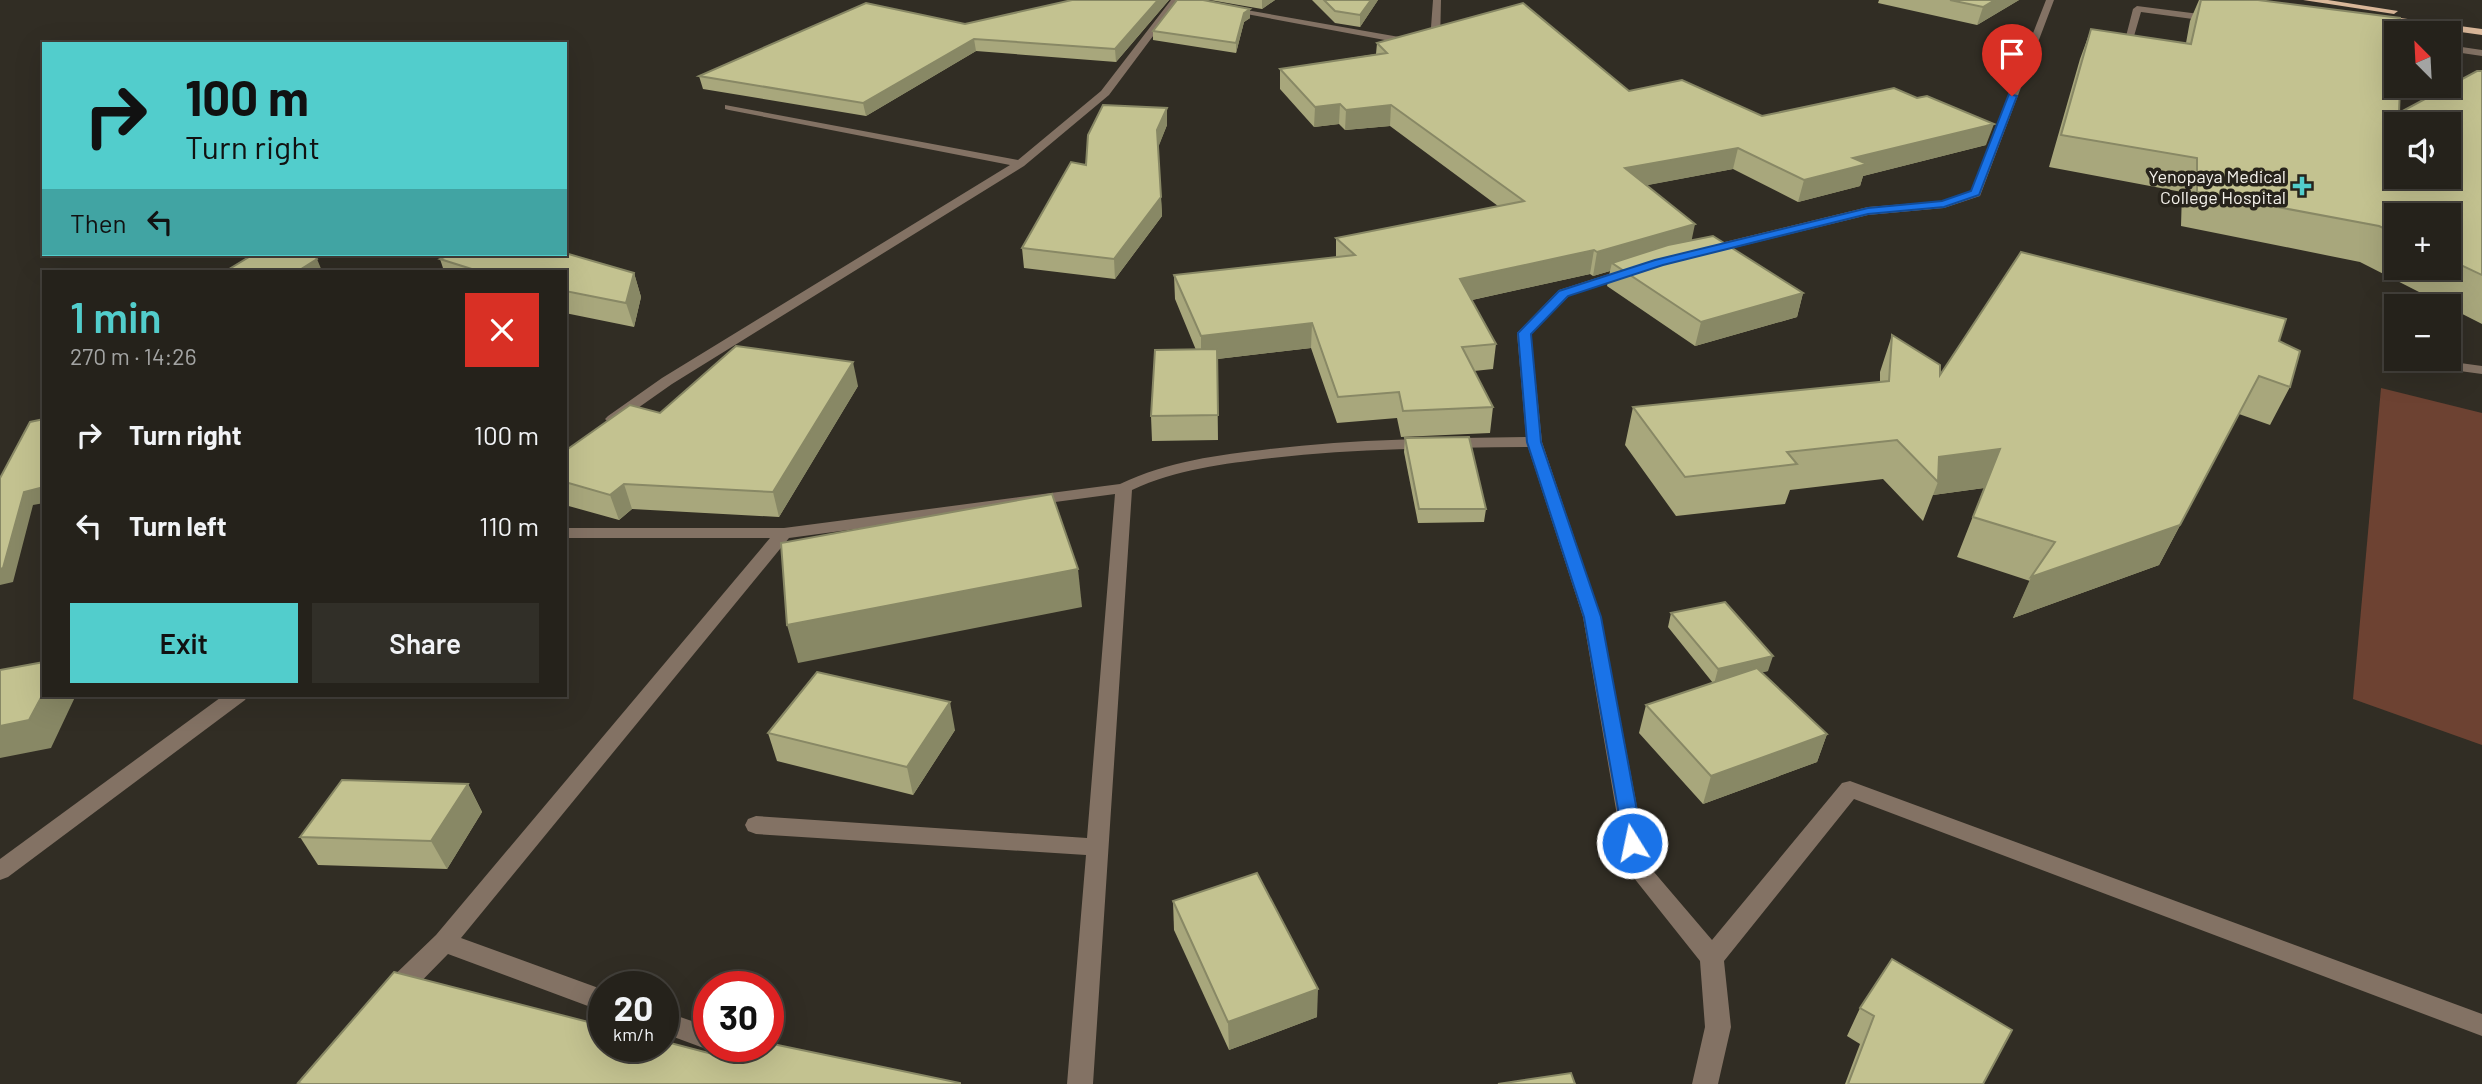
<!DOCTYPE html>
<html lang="en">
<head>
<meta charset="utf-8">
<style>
  :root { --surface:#25221b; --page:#312f28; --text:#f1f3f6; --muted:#a3a4a3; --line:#423f3a; --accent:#52cdcc }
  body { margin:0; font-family:Barlow,sans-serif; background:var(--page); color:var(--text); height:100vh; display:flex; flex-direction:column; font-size:26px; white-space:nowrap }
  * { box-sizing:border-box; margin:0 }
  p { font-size:23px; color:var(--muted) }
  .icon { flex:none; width:38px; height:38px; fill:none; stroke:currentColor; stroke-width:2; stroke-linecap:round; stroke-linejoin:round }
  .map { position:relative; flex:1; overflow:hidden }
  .panel { position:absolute; left:42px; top:270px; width:525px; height:427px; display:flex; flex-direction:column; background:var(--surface); border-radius:0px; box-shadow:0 7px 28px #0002,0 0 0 2px var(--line) }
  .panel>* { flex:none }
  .banner { position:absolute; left:42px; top:42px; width:525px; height:214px; border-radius:0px; box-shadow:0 7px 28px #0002,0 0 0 2px var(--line); background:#52cdcc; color:#111; overflow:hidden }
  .needle { width:46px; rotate:336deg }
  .tools { position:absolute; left:2384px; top:21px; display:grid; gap:14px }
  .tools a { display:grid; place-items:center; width:77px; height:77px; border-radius:0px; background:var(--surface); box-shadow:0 7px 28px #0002,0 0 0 2px var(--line); font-size:35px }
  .speed { position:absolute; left:588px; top:971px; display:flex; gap:14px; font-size:35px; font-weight:700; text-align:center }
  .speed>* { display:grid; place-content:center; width:91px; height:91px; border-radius:50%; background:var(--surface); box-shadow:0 7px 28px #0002,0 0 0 2px var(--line); line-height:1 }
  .speed small { font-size:18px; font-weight:400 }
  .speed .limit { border:10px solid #d22; background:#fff; color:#111 }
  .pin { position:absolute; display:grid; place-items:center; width:60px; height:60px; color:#fff; margin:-72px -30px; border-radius:50% 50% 50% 0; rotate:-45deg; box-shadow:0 0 7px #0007 }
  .pin .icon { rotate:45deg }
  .me { position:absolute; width:77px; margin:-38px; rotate:350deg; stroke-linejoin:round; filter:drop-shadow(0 0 5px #0008) }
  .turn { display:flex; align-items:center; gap:24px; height:147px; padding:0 28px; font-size:32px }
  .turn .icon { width:91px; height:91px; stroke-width:2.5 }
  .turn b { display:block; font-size:49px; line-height:60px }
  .then { display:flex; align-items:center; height:66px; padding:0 28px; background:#0003; gap:14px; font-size:26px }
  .round { display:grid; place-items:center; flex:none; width:74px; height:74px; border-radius:0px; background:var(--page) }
  .head { display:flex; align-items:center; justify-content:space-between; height:119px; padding:0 28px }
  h1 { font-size:42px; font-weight:600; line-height:52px; color:var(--accent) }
  .primary-button { display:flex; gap:14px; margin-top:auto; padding:14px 28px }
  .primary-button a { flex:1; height:80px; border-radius:0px; background:var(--accent); color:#111; font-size:28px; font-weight:600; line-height:80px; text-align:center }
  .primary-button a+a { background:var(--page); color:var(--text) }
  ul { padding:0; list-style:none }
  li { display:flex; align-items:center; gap:21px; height:91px; padding:0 28px }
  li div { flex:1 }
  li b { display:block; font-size:26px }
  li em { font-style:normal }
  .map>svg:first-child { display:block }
  .green { fill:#6d4232 }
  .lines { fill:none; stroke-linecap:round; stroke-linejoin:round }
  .minor { fill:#837264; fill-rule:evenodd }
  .major { fill:#d9b799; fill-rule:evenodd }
  .wall { fill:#a8a77c; fill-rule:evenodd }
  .shaded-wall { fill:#888865 }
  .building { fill:#c3c290; stroke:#888865; stroke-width:2; fill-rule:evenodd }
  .route { fill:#1a73e8; stroke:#114b97; stroke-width:2 }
  .poi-dot { fill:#52cdcc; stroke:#27231b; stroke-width:2.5 }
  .labels { text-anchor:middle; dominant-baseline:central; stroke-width:7; stroke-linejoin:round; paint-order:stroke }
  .far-poi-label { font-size:18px; fill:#f5f2ec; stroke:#27231b; text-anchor:end }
</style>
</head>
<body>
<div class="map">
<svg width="2482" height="1084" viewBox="0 0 2482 1084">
  <rect width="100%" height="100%" fill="#312d24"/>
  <path class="green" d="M2381,388L2482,413V745L2353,699Z"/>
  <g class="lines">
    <g class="minor">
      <path d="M1171,0H1180L1109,95L1024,166L672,384L618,422H608L605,419L608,416L662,378L1010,165L729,110L725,109V105L1018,160L1101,91Z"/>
      <path d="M1433,0H1441L1440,43L1422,47L1225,10L1229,7L1422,41H1430Z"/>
      <path d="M2046,0H2054L1980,196L1944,208L1868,215L1705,255L1700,254V248L1868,207L1942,201L1971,191Z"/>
      <path d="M2137,6L2215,16L2220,19L2215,22L2141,12L2130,50L2122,52L2133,9Z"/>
      <path d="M2448,45L2482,50V56L2448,51Z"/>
      <path d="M1631,267L1636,268V274L1569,296L1531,334L1542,442L1601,617L1648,865L1712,940L1842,783L1850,781L2482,1014V1036L1854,799L1724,961L1731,1027L1718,1084H1692L1705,1027L1700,961L1626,868L1583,617L1528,447C1442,448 1357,448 1272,458C1223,464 1177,469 1132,490L1093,1084H1067L1086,855L756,834L748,831L745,825L748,819L756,816L1087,838L1115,494L789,538L461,938L604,990V1012L448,954L402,1001L393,1004L384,1001L381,993L384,985L436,935L770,538H565V528H784L1120,484C1168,461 1218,455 1270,449C1355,439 1440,438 1526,437L1517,333L1559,290Z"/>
      <path d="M2396,356V359H2431L2482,366V374L2400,363L2393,359Z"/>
      <path d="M224,695H248L245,700L8,877L0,880V859Z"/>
      <path d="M663,1011L709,1027V1046L718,1047L709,1050L663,1033Z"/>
    </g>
    <g class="major">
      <path d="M2303,0H2328L2398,11L2394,14Z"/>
      <path d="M2378,15L2482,29V35L2375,20V16Z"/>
    </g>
  </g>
  <g class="wall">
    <path d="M1072,0H1169L1116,62L976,51L866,116L703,89L699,76L965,24Z"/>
    <path d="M1210,0H1275L1262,9Z"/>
    <path d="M1312,0H1378L1360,27L1335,23Z"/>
    <path d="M1879,0H2019L1977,25L1878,3Z"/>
    <path d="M2199,0H2258L2399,113L2482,71V324L2360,262L2181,226L2182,192L2049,167L2080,59L2091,29L2186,43L2190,21ZM2396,215H2448V268H2396Z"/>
    <path d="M1250,9V18L1244,22L1236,53L1153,40V31Z"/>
    <path d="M1377,43L1762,116L1986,145L1863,176L1860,186L1798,202L1733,169L1647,185L1692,240L1803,293L1797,317L1695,346L1607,286L1610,271L1593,276L1590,274L1472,300L1496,344L1493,369L1474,371L1493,407L1490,433L1401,437L1397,418L1337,423L1311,348L1217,359L1218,440L1152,441L1151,416L1196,350L1175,299L1174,275L1336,257V238L1498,206L1390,126L1345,130L1339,124L1314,127L1280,89V69L1376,54Z"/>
    <path d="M1167,108V125L1158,147L1162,216L1115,279L1024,268L1022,248L1086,165Z"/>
    <path d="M440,259L634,273L641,297L634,327L565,313V271H444Z"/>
    <path d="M1892,335L1940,375L2279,341L2290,387L2270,425L2239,414L2159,565L2013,618L2030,581L1957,557L1984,488L1933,495L1923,521L1883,479L1790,490L1785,504L1676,516L1625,445L1633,407L1880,382V372Z"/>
    <path d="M858,386L779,517L632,509L619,520L565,505V451L660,413Z"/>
    <path d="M1405,438L1486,509L1484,522L1418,523L1404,452Z"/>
    <path d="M1671,613L1768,671L1762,672L1827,734L1817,762L1703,804L1639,733L1646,705L1713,683L1668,627Z"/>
    <path d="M955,730L913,795L777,761L768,733Z"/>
    <path d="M468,784L482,812L447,869L318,865L300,837Z"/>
    <path d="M1173,901L1317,1017L1229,1050L1174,930Z"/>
    <path d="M1860,1008L1983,1084H1845L1860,1044L1847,1036Z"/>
  </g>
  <g class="shaded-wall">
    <path d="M1158,0H1169L1116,62L1115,49Z"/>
    <path d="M1262,0H1275L1262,9Z"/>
    <path d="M1371,0H1378L1360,27V15Z"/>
    <path d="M1995,0H2019L1977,25L1983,7Z"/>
    <path d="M1250,9V18L1244,22L1236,53V43L1244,13Z"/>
    <path d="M974,39L976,51L866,116L863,103Z"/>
    <path d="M1340,104L1339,124L1314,127L1315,107Z"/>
    <path d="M1391,105L1390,126L1345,130L1346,110Z"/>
    <path d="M1167,108V125L1158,148L1157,130Z"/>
    <path d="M1994,124L1986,145L1863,176L1860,186L1798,202L1804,180L1853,158Z"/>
    <path d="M1738,148L1733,169L1622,190L1625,168Z"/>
    <path d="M1161,197L1162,216L1115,279L1114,259Z"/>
    <path d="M1695,224L1690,248L1612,263L1610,271L1593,276L1597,252Z"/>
    <path d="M1594,250L1590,274L1458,303L1460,279Z"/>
    <path d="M317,259L322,271H298Z"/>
    <path d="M634,273L641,297L634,327L626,303Z"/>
    <path d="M1803,293L1797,317L1695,346L1701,322Z"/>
    <path d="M1312,323L1311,348L1201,361V336Z"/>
    <path d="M853,362L858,386L779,517L773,492Z"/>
    <path d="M2259,376L2159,565L2013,618L2031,577Z"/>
    <path d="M2000,449L1984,488L1933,495L1938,482L1939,457Z"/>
    <path d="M624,484L632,509L619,520L610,495Z"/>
    <path d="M44,487V503L33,505L13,582L0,585V569L24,492Z"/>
    <path d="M1078,569L1082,607L798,663L787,625Z"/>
    <path d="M1773,656L1768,671L1714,684L1718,669Z"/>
    <path d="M44,692V695H76L51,748L0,758V726Z"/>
    <path d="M950,702L955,730L913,795L907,767Z"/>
    <path d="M1827,734L1817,762L1703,804L1711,776Z"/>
    <path d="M468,784L482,812L447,869L431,841Z"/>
    <path d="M1318,989L1317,1017L1229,1050L1228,1022Z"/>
  </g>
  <g class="building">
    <path d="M1072,0H1158L1115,49L974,39L863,103L699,76L866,3L965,24Z"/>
    <path d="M1177,0H1203L1250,9L1244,13L1236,43L1153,31Z"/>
    <path d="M1324,0H1371L1360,15L1335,11Z"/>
    <path d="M1950,0H1995L1983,7Z"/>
    <path d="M2201,0H2258L2400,18V33H2396V86H2400L2399,113L2477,71H2482V275L2448,259V215H2396V234L2379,226L2197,192V158L2061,135L2091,29L2191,44ZM2396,124H2448V177H2396Z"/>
    <path d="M1523,3L1629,91L1682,80L1762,116L1894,88L1917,98L1927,96L1994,124L1853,158L1867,164L1804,180L1738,148L1625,168L1695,224L1597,252L1594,250L1460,279L1496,344L1462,347L1493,407L1403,411L1399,392L1338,397L1312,323L1201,336L1174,275L1355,255L1336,238L1524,201L1391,105L1346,110L1340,104L1315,107L1280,69L1387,53L1377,43Z"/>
    <path d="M1103,105L1167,108L1157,130L1161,197L1114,259L1022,248L1071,162L1086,165L1088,135Z"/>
    <path d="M1713,236L1803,293L1701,322L1612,263L1668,245Z"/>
    <path d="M2021,252L2286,319L2279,341L2300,351L2290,387L2259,376L2180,525L2031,577L2055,542L1973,517L2000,449L1939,457L1938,482L1897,440L1787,452L1797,464L1685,477L1633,407L1889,381L1892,335L1940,365V375Z"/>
    <path d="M565,253L634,273L626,303L565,291V271H478L440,259L451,254Z"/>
    <path d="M254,254H313L317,259L298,271H226Z"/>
    <path d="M736,346L853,362L773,492L624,484L610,495L565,482V451L630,405L660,413Z"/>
    <path d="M1217,349L1218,415L1151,416L1155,350Z"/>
    <path d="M44,419V487L24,492L3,568L0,569V478L30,422Z"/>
    <path d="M1469,437L1486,509H1419L1405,438Z"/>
    <path d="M1052,494L1078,569L787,625L781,543Z"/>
    <path d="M1725,602L1773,656L1718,669L1671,613Z"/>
    <path d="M44,662V692L29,720L0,726V670Z"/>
    <path d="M1757,668L1827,734L1711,776L1646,705Z"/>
    <path d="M817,672L950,702L907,767L768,733Z"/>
    <path d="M342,780L468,784L431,841L300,837Z"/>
    <path d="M1257,873L1318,989L1228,1022L1173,901Z"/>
    <path d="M1892,959L2012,1030L1983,1084H1848L1874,1016L1860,1008Z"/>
    <path d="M394,972L604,1026V1046H663V1041L743,1062L752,1046H768V1043L960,1083V1084H302L298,1083Z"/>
    <path d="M1571,1073L1575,1084H1498Z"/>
  </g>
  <path class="route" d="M2009,94L2017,96L1979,195L1944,207L1868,214L1663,265L1568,296L1531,334L1541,442L1601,617L1643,843L1640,849L1632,851L1625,849L1584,617L1527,442L1518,333L1559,291L1655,260L1868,208L1942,201L1971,191Z"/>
  <path class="poi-dot" d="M2298.5 175.5h7v7h7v7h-7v7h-7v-7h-7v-7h7z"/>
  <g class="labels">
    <g class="far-poi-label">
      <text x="2286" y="176">Yenopaya Medical<tspan x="2286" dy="21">College Hospital</tspan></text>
    </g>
  </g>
</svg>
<div class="tools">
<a><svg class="needle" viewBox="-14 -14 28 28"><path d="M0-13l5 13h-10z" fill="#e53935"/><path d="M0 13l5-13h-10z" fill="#a3a4a3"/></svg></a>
<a><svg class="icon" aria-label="sound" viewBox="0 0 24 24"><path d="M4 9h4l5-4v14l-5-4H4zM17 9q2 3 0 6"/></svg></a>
<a>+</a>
<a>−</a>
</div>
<div class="speed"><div>20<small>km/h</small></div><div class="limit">30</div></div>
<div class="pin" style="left:2012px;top:96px;background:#d93025"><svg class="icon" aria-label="arrive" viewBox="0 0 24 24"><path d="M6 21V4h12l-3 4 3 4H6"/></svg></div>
<svg class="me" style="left:1632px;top:843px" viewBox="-20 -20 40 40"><circle r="17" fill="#1a73e8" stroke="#fff" stroke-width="3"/><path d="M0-11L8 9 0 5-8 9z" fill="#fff"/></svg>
<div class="banner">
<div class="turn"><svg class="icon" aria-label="right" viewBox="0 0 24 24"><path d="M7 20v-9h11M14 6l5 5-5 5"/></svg><div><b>100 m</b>Turn right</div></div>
<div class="then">Then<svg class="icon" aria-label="left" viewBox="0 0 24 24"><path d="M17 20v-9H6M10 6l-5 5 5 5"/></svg></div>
</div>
<section class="panel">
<div class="head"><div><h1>1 min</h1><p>270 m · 14:26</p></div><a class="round" style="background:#d93025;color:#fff"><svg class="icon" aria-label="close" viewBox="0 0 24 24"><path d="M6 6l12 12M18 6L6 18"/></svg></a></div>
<ul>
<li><svg class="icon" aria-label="right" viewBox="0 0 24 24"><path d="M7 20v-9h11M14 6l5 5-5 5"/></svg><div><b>Turn right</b></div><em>100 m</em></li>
<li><svg class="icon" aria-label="left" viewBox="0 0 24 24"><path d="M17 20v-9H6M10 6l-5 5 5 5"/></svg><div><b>Turn left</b></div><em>110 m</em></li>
</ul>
<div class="primary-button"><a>Exit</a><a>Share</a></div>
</section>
</div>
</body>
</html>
